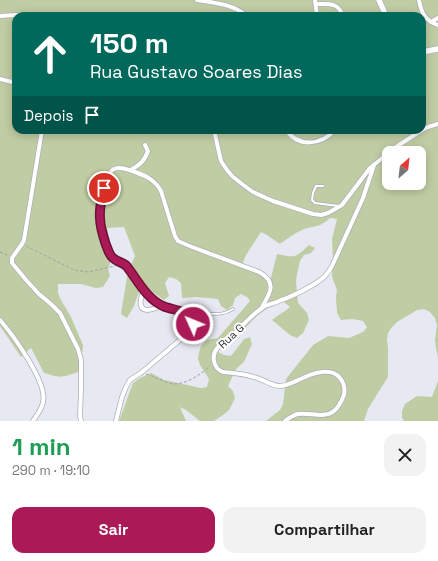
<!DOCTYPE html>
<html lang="pt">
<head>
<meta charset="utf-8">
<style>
  :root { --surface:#fff; --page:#f2f2f2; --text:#222; --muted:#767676; --accent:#a91a56 }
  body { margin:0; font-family:"Space Grotesk",sans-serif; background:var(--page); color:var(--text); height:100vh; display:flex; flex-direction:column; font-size:15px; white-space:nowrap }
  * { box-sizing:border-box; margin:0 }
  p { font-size:13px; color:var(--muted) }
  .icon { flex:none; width:22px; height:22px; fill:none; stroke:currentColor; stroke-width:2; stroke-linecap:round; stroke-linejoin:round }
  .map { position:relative; height:421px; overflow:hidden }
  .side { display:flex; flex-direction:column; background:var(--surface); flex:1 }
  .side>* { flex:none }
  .hud { position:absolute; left:12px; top:12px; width:414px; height:122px; border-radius:12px; box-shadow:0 2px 10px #0003; background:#00695c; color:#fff; overflow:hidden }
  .needle { width:26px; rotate:28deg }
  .fabs { position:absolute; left:382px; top:146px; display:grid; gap:8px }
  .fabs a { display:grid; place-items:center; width:44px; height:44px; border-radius:8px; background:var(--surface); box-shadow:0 2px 10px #0003; font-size:20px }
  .pin { position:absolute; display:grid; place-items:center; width:34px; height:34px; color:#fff; margin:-17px; border:2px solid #fff; border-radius:50%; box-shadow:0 1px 4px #0007 }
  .me { position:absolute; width:44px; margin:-22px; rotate:314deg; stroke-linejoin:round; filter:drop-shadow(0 0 3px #0008) }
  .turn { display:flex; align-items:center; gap:14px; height:84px; padding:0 12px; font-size:18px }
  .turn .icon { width:52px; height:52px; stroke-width:2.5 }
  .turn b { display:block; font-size:28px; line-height:34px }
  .then { display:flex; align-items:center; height:38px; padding:0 12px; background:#0003; gap:8px; font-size:15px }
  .round { display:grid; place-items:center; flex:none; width:42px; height:42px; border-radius:12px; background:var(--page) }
  .summary { display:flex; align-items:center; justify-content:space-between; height:68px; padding:0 12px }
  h1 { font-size:24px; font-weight:700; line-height:30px; color:#1e9e55 }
  .button { display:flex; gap:8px; margin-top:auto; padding:8px 12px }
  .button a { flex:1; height:46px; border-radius:12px; background:var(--accent); color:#fff; font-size:16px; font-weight:700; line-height:46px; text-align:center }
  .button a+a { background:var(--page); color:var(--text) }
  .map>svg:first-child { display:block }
  .green { fill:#c0cca3; fill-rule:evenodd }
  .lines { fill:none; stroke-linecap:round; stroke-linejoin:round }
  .service-casing { stroke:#adafb8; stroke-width:3.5 }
  .minor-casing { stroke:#adafb8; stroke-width:5.5 }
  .secondary-casing { stroke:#adafb8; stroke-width:7 }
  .path { stroke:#9ea1a8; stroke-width:1; stroke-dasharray:3 2; stroke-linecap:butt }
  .service { stroke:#fff; stroke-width:2 }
  .minor { stroke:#fff; stroke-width:4 }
  .secondary { stroke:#fff; stroke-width:5.5 }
  .route-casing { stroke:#6e1138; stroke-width:10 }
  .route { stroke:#a91a56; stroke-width:7 }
  .labels { text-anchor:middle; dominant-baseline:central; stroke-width:4; stroke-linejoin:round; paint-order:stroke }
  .street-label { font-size:11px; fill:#333438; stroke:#fff }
</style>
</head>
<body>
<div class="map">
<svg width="438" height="421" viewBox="0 0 438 421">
  <rect width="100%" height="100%" fill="#e6e9f2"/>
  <g class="green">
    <path d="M0,0H438V357L436,348L435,340L437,325L435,318L430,312L424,309L417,310L397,322L392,327L388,333L387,340L388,348V377L376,396L368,409L364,421H266L280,410L283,404L286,379L313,345L328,336L349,338L363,332L367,327L363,321C355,319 349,319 341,320L337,313L336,298L337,290L332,277L333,261L332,239L337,219L330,218C320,227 316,226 304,229C295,233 288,238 280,244L267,235L261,232L246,255L243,262L247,269L271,278L277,254C296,258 295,258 309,245L315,248L311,253L304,255L300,261L297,274L296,281L298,303L307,313L309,320L303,333L297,338L290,335L272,320C278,315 284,312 290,307L284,302C270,304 258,314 248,325C246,327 244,330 242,332C234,340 225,341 218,352L224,355L231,356L244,339L250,337L252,344L244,362L236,369L228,386L233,391L235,398L229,410L223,415L214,421H200L186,410L180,407L186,421H119L133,383L140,378L151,373L164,380L201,388L207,387L209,379L200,365L198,359L199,352L201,346L207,340L218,338L250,301L247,297L241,294L235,298L233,305L227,310L221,306L218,299L196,297L182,298L181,283L176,279L169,277L165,283L169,296L164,300L151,291L145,288L139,292L134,306L127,318L121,314L128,271L135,256L124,227L107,228L113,255L108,269L110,276L103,287L96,288L81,284H58V293L61,300L71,317L83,345L81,366L78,372C61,378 61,378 44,373L31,348L21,357L0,326ZM16,16H422V130H16ZM389,153H419V183H389Z"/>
    <path d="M438,381V421H404L402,418V411L405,404L417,396L432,397Z"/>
  </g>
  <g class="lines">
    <g class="service-casing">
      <g id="service">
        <path d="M323,186H316L313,193L312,200L315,203L338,206"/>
        <path d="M191,319C198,316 204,315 211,314C220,314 225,314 233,309"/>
      </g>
    </g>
    <g class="minor-casing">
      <g id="minor">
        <path d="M197,0C215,3 233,4 247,16"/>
        <path d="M315,0L317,16"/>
        <path d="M419,0C421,12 425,21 438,25"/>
        <path d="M316,4C329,4 338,2 343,16"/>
        <path d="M0,16L16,15L20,16"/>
        <path d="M431,22L438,18"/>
        <path d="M0,79L16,83"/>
        <path d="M42,130L24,240L22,244L12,258V263L27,281L39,294L51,304L60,313L78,349L81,360V390L80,416L81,421"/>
        <path d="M214,130L221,161L227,170L232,176L242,184L253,192L273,201L313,214L321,215L328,213L342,205L370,168L396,147L422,130"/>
        <path d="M286,130C299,148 321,145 335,130"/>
        <path d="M318,130L322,132L329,130"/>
        <path d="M422,130L428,127L438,124"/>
        <path d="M131,170C140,164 144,162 148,151L145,145"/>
        <path d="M144,290C142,295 136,309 147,310C151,310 158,307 163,306"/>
        <path d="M0,320C13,335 48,383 43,402C42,409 37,415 33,421"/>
        <path d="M116,421L122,397L126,387L130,380L142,372L187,334C190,330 195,324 191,318C185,309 172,310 163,306C146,299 139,280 127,266C121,259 114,263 109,252C104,242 100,229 99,217C99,207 105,173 114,169C121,166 128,170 135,172C146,176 155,180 161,191L175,236L178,241L192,247L259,272C277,282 271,292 262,307"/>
        <path d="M285,421C289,418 293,415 298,414C310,412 324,419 334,411C338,408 342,400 344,395C345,390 344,383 340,378C331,367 314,373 303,378C295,381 288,386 280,386C272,386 264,380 257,378C246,374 235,373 223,372C218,370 215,367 214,361C211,347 227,341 235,333C243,325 252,315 262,308C266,304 274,304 279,301C291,297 316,285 325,276C328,273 330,270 332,266L363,198L374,165"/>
      </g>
    </g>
    <g class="secondary-casing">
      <g id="secondary">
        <path d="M379,0L386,16"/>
        <path d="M422,52L438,49"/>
      </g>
    </g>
    <g class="path">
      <path d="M26,246L74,270L88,272L119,265"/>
      <path d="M0,252L9,256"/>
      <path d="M146,374C153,376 167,383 173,384C187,384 200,375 210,366"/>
    </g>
    <use href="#service" class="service"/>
    <use href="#minor" class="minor"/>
    <use href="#secondary" class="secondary"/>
  </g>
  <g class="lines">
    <g class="route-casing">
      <path id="route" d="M104,188C102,197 99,208 100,218C100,227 103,236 106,245C108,249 109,255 113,258C118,263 125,262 128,268C138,281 147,299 163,306C173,311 191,309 193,324"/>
    </g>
    <use href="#route" class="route"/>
  </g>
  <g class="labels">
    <g class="street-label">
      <text transform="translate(231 336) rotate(-43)">Rua G</text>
    </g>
  </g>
</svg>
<div class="fabs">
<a><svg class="needle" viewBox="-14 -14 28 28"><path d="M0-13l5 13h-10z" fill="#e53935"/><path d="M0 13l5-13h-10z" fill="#767676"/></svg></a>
</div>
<div class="pin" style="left:104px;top:188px;background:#d93025"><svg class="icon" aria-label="arrive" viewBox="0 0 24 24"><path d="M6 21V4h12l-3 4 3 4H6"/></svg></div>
<svg class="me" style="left:193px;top:324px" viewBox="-20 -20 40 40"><circle r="17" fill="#a91a56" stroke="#fff" stroke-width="3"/><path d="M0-11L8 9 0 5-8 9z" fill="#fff"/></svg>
<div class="hud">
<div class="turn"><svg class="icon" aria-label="ahead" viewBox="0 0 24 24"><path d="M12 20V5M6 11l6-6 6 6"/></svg><div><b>150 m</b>Rua Gustavo Soares Dias</div></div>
<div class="then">Depois<svg class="icon" aria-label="arrive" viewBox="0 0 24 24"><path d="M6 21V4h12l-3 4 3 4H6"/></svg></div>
</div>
</div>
<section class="side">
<div class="summary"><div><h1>1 min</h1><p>290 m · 19:10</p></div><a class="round"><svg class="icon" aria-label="close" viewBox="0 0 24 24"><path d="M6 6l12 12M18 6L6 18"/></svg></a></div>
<div class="button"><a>Sair</a><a>Compartilhar</a></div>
</section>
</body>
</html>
